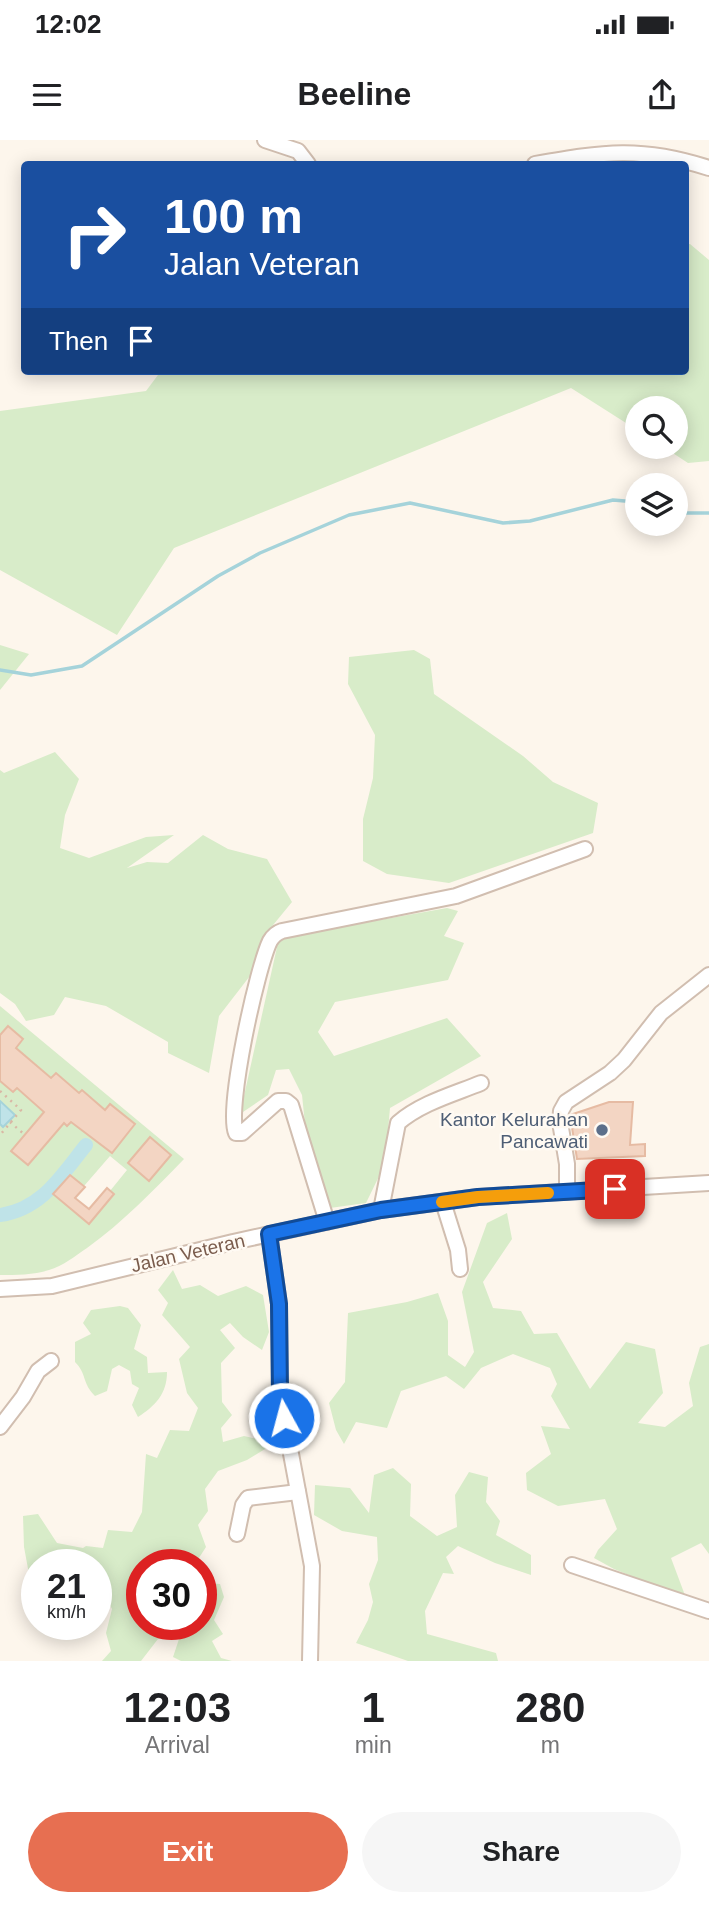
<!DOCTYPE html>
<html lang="en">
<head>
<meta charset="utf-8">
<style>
  :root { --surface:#fff; --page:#f6f6f6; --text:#202124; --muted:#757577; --accent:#e76f51 }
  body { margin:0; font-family:Helvetica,sans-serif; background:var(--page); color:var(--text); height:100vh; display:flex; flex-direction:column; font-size:26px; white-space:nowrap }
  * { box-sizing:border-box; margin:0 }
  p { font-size:23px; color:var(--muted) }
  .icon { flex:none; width:38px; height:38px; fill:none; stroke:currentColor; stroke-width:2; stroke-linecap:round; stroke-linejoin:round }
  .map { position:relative; height:1521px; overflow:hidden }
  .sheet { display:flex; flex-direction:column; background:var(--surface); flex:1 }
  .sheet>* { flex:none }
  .top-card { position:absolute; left:21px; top:21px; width:668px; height:214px; border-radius:7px; box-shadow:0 4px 18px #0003; background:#1a4fa0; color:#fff; overflow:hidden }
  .fabs { position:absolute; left:625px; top:256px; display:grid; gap:14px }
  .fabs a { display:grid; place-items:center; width:63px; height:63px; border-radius:50%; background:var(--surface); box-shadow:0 4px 18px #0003; font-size:35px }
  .speed { position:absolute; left:21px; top:1409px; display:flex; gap:14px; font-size:35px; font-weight:700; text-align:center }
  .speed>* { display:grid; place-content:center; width:91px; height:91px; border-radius:50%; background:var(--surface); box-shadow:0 4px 18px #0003; line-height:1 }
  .speed small { font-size:18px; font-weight:400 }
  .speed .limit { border:10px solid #d22; background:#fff; color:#111 }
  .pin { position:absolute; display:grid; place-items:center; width:60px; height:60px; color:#fff; margin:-30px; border-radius:14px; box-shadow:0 4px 10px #0006 }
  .me { position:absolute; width:77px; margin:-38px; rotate:353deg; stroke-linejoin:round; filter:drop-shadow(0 0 5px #0008) }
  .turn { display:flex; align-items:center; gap:24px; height:147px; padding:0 28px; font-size:32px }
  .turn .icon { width:91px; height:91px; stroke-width:2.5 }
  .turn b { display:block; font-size:49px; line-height:60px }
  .then { display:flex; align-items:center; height:66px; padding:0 28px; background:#0003; gap:14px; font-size:26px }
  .eta { display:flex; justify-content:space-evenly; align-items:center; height:119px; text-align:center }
  .eta b { font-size:42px; font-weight:600; line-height:49px }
  .primary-button { display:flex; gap:14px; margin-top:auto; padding:14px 28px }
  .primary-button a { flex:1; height:80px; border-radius:42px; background:var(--accent); color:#fff; font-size:28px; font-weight:600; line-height:80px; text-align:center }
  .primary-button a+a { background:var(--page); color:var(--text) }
  .status { display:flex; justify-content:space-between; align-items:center; height:49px; padding:0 35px; background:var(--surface); direction:ltr }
  .status svg { height:19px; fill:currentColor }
  header { display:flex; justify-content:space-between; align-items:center; height:91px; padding:0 28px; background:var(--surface); font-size:32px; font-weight:600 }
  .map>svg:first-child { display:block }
  .green { fill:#d8ecc9; fill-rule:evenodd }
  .water { fill:#bfe3e8; stroke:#a5d3da; stroke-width:2 }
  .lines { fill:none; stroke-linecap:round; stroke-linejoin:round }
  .stream { stroke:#a5d3da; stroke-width:3.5 }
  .canal { stroke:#bfe3e8; stroke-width:14 }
  .building { fill:#f3d5c3; stroke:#e6bba3; stroke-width:2 }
  .minor-casing { stroke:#d1beb0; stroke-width:18 }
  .path { stroke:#d9b8a5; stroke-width:2.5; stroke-dasharray:2 5; stroke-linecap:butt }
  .minor { stroke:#fff; stroke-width:14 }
  .route-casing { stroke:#114b97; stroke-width:18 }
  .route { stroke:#1a73e8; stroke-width:12 }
  .slow { stroke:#f59e0b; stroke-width:12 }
  .service-dot { fill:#5c6f8a; stroke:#fffaf3; stroke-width:2.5 }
  .labels { text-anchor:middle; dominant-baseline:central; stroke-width:5; stroke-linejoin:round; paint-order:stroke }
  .service-label { font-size:19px; fill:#4e5e75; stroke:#fffaf3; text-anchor:end }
  .street-label { font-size:19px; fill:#7a5c4d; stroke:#fffaf3 }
</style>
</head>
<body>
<div class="status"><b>12:02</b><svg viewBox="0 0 49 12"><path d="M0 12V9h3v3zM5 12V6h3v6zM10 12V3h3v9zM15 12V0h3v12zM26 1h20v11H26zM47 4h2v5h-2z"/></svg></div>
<header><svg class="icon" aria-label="menu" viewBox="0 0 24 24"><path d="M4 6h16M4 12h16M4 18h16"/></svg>Beeline<svg class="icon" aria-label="share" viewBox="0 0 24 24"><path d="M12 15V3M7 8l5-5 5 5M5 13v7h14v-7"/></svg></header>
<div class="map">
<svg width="709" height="1521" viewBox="0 0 709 1521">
  <rect width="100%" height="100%" fill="#fdf6ec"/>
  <g class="green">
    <path d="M686,104H690L709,120V321L688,323L662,306H676V268H637V290L571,248L174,408L117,495L0,430V271L146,251L161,231H686Z"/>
    <path d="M0,505L29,514L0,550Z"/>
    <path d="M414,510L430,519L434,554L523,616L553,642L598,663L593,693L449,743L387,734L363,721V679L373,638L375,595L348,544L349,517Z"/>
    <path d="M55,612L79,639L65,675L60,708L89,718L146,697L174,695L127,728L147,722L168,723L203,695L228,709L267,719L292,762L269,790L253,832L219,876L209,933L168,913V902L106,866L65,857L54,875L26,881L15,864L0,853V630L4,633Z"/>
    <path d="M447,768L458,771L444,796L464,803L448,840L335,862L318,892L334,916L447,878L481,916L390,968L385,1024L366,1063L330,1068L305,984L302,955L289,929L276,930L268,955L240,974L279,798Z"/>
    <path d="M0,866L184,1019C153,1051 123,1082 87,1108C75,1116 63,1126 49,1130C33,1135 16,1135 0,1135V984L3,986L14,975L0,961V926L23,900L8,887L0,895ZM55,933L70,945L41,970L33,963L38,957L36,955ZM82,950L97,963L67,986L57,977ZM110,964L135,985L112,1013L86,993ZM110,1016L127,1030L110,1051L114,1055L89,1084L54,1054L70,1035L84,1046Z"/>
    <path d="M507,1073L512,1099L483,1142L493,1168L521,1171L534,1194L557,1193L590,1249L626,1202L655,1209L663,1253L638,1283L665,1287L693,1266L689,1243L700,1207L709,1204V1414L701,1403L671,1418L686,1458L614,1429L594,1418L598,1410L617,1389L605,1359L558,1366L527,1350L526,1333L551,1314L541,1286L570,1289L551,1256L557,1244L550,1228L513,1214L481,1228L464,1249L446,1236L401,1251L387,1288L356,1282L344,1304L336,1290L329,1263L345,1242L348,1173L407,1162L438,1153L448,1181V1215L465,1227L474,1212L462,1152L487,1083Z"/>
    <path d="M173,1130L182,1149L200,1145L218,1156L246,1146L263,1155L269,1192L262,1210L243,1197L230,1183L220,1190L235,1208L221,1223L222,1262L232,1275L221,1288L223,1302L244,1296L275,1303L247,1320L218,1331L205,1349L208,1371L198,1385L206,1407L195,1424H142V1484H201V1438L205,1443L220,1444L224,1457L214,1480L223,1494L212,1501L221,1518L232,1521H181L173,1517L180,1496L158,1499L141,1521H102L111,1511L106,1493L112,1469L103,1452L96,1449V1424H37V1435L29,1434L24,1407L23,1376L38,1374L57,1403L83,1408L86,1406L103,1408L108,1390L132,1392L142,1372L146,1314L157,1318L170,1290L189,1291L198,1268L187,1253L179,1219L190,1207L162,1175L168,1163L158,1150Z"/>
    <path d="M120,1166L128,1168L141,1185L134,1209L147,1217L148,1233L167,1232C167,1254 155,1266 138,1277L132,1265L139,1248L132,1244L130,1231L119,1225L112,1229L107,1251L95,1256C82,1243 87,1234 75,1222V1202L91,1194L83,1183L91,1170Z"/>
    <path d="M393,1328L411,1344L410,1376L437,1396L457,1387L455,1355L469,1332L488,1337L486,1362L500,1381L496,1395L531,1415V1435L495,1423L458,1406L446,1417L454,1434L443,1433L425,1471L427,1494L496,1513L498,1521H408L356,1503L368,1480L373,1462L369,1444L378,1420L377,1397L342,1391L314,1375L315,1345L350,1348L369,1373L374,1335Z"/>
  </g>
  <path class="water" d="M0,961L15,975L3,987L0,984Z"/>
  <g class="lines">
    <g class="stream">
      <path d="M676,373H709"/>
      <path d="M0,530L31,535L82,526L218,436L260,413L349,375L410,363L503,383L530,381L613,360L637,362"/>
    </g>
    <path class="canal" d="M0,1075C42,1069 61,1036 86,1005"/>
  </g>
  <g class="building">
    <path d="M8,886L23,899L16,908L51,938L56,933L79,953L82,950L105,970L110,964L135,984L112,1013L71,982L67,986L64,983L28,1025L11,1011L44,972L17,948L13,952L0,941V895Z"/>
    <path d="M609,962H633L630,1005L645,1004V1016L577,1019L570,975Z"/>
    <path d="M150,997L171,1015L149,1041L128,1023Z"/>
    <path d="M70,1035L85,1047L75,1058L89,1069L107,1048L114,1054L89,1084L53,1054Z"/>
  </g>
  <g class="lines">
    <g class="minor-casing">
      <g id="minor">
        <path d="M265,0L298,11L308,24"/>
        <path d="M535,24C604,12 641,6 709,28"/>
        <path d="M567,1052V1024L560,982L561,971L566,962L610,933L624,920L661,873L709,835"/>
        <path d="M443,1062L458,1110L460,1129"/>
        <path d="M381,1070L398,983C421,963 454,954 481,943"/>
        <path d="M327,1082L291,965L286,961H278L242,993H236C226,968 257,828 270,801C273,796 276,793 282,791L456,756L585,709"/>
        <path d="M269,1094L279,1164L280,1255L312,1426L310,1521"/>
        <path d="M0,1149L52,1146L233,1102L381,1070L478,1057L709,1043"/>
        <path d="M0,1287L23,1257L38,1231L51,1221"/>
        <path d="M237,1394L243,1365L248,1358L298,1352"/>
        <path d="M572,1425L709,1471"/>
      </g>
    </g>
    <g class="path">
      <path d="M0,951L21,970L0,995"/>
      <path d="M10,982L25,995"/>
    </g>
    <use href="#minor" class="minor"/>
  </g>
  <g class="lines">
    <g class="route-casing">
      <path id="route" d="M284,1278L280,1255L279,1164L269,1094L381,1070L478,1057L615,1049"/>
    </g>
    <use href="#route" class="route"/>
    <path class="slow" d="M442,1062L478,1057L548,1053"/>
  </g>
  <circle class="service-dot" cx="602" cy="990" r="7"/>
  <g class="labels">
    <g class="service-label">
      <text x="588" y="979">Kantor Kelurahan<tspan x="588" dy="22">Pancawati</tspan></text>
    </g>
    <g class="street-label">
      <text transform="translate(188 1113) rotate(-13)">Jalan Veteran</text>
    </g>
  </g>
</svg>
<div class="fabs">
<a><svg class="icon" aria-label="search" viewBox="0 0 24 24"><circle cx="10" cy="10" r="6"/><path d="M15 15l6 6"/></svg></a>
<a><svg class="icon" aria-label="layers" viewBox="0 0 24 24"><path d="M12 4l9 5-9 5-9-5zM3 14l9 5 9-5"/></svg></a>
</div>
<div class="speed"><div>21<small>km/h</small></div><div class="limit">30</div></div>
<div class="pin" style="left:615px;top:1049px;background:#d93025"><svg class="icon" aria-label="arrive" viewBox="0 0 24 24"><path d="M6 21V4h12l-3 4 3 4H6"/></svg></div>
<svg class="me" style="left:284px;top:1278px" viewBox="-20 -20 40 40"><circle r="17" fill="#1a73e8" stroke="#fff" stroke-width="3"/><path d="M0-11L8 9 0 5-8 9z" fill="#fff"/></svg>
<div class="top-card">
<div class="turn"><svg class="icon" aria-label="right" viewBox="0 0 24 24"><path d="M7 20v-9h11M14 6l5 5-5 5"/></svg><div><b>100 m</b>Jalan Veteran</div></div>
<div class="then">Then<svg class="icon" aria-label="arrive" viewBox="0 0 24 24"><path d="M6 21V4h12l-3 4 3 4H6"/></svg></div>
</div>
</div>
<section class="sheet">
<div class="eta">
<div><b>12:03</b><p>Arrival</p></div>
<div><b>1</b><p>min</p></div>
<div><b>280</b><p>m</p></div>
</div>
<div class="primary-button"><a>Exit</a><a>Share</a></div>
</section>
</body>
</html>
